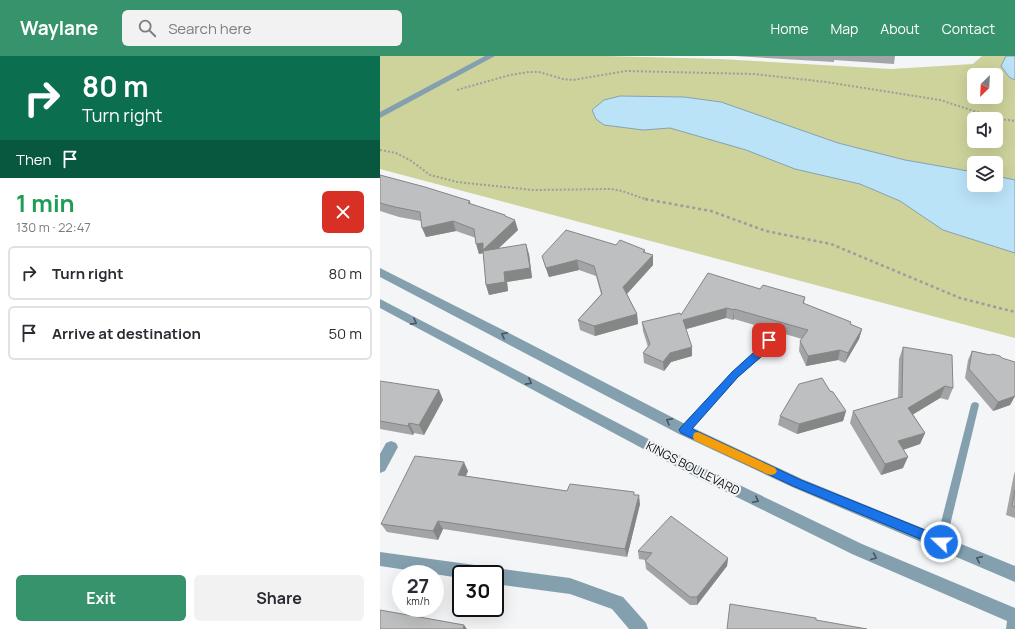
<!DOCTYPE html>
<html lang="en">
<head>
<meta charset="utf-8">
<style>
  :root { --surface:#fff; --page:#f2f2f3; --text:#2b2b33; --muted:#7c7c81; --line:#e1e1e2; --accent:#36936b }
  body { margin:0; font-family:Manrope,sans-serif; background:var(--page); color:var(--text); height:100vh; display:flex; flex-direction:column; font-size:15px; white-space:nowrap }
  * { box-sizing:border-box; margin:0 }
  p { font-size:13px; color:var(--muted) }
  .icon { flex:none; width:22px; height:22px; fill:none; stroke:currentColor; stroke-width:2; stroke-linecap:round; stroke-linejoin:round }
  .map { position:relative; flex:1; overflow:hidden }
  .drawer { display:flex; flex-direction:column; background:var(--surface); width:380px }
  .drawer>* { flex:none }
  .guide { background:#0b6e4f; color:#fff; overflow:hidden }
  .needle { width:26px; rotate:204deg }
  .fabs { position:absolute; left:587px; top:12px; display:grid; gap:8px }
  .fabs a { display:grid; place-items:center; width:36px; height:36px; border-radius:6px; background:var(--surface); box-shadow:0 4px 16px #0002; font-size:20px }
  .speed { position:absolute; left:12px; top:509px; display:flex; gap:8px; font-size:20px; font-weight:700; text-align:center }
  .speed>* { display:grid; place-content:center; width:52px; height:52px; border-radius:50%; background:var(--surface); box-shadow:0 4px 16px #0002; line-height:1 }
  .speed small { font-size:10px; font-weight:400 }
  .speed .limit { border:2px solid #111; border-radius:6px; background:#fff; color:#111 }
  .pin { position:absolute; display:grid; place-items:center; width:34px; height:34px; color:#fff; margin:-17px; border-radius:8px; box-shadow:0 2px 6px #0006 }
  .me { position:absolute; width:44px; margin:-22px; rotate:291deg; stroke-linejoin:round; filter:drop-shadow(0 0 3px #0008) }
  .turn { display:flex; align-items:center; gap:14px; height:84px; padding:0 16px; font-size:18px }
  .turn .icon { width:52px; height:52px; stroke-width:2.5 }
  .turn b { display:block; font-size:28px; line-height:34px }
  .then { display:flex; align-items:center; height:38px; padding:0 16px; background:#0003; gap:8px; font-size:15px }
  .round { display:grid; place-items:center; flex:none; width:42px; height:42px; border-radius:6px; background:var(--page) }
  .head { display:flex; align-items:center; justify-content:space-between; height:68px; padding:0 16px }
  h1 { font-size:24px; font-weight:700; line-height:30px; color:#1e9e55 }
  .button { display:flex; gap:8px; margin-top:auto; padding:8px 16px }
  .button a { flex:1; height:46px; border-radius:6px; background:var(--accent); color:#fff; font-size:16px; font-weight:700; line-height:46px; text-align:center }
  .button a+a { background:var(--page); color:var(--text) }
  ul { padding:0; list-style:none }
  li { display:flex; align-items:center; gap:12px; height:54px; margin:0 8px 6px; padding:0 8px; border:2px solid var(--line); border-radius:6px }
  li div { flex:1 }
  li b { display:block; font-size:15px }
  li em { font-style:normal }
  header { display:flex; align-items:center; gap:24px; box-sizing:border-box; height:56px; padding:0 20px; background:var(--accent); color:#fff }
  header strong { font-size:19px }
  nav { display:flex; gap:22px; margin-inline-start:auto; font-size:14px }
  .search { width:280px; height:36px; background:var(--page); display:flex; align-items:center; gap:10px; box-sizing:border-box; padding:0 14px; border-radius:6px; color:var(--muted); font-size:15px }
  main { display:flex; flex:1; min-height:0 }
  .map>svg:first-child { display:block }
  .green { fill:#ced29b; fill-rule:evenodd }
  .water { fill:#bae3f8; stroke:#86a2b2 }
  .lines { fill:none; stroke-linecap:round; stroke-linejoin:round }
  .path-far1 { stroke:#9c9d9e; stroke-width:2; stroke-dasharray:2 2; stroke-linecap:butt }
  .path { stroke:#9c9d9e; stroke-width:2.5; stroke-dasharray:3 3; stroke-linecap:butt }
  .lane { fill:#84a0af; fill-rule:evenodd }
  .street { fill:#84a0af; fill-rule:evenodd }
  .wall { fill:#a3a4a5 }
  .shaded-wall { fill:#858686 }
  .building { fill:#bebfc0; stroke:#858686 }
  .oneway { stroke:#48565e }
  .route { fill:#1a73e8; stroke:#114b97 }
  .slow { fill:#f59e0b }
  .labels { text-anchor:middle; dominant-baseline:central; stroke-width:4; stroke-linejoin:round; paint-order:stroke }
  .street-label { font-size:12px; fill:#0c0c0d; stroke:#f4f5f7 }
</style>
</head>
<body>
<header>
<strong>Waylane</strong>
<div class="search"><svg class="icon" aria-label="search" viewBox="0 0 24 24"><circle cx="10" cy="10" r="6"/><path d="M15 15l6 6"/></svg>Search here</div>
<nav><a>Home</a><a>Map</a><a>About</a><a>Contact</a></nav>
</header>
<main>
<section class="drawer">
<div class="guide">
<div class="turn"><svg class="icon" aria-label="right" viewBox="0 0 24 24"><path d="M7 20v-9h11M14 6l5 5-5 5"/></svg><div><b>80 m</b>Turn right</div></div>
<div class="then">Then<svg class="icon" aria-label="arrive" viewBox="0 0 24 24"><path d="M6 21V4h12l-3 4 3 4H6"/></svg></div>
</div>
<div class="head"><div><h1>1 min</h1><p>130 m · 22:47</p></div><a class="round" style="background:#d93025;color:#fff"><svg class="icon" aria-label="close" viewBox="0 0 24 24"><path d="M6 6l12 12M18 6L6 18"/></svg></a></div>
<ul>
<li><svg class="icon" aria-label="right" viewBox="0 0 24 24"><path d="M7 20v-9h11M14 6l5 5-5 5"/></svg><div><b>Turn right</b></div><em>80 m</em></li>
<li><svg class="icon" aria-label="arrive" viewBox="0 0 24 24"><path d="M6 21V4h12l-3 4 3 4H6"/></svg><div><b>Arrive at destination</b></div><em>50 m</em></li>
</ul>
<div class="button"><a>Exit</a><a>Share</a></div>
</section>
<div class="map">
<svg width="635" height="573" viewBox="0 0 635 573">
  <rect width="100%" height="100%" fill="#f4f5f7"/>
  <path class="green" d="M0,0H226L340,3L511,13L593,8L602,0H635V282L0,113ZM594,19H616V41H594ZM594,63H616V85H594ZM594,107H616V129H594Z"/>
  <g class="water">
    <path d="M626,0H635V24L629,21L621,10Z"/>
    <path d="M240,40L304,41L341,46L458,87L525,104L594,116V129H616V120L635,124V197L563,174L520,145L480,128L415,113L366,94L290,72L263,74L224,69L216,63L212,54L224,44Z"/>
  </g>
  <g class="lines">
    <g class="path-far1">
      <path d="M77,34L130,19L149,16H159L183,23L193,24L246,15L374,18L446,26L560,44L619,63L635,65"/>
      <path d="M0,94L16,97L30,104L50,119L77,126L153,134L231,133L242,135L268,144"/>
    </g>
    <path class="path" d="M265,143L331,155L386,175L451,188L580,242L635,256"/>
    <g class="lane">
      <path d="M389,281L393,284L381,301L358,321L307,377L304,378L301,377L300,374L301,371L352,317L375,297L386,282Z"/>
      <path d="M595,346L598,347L599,349L566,486L565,489L561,491L557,489L556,486L591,349L592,347Z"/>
    </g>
    <g class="street">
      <path d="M105,0H115L0,62V56Z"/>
      <path d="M0,212L127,276L309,370L422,423L635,510V526L412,431L299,378L0,221Z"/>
      <path d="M0,243L324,412L482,488L635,552V573H626L627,565L472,498L314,420L0,252Z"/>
      <path d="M11,385L16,387L18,391L5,415L0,417V398L6,387Z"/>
      <path d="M0,496L102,510L108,513L109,516L115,512L190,522L237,539L243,541L266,567L268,573H249L232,553L190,538L115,528V518H81V522L0,510Z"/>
    </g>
  </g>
  <g class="wall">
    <path d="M355,0H515L514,8L454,4V6Z"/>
    <path d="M0,119L90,145L91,148L125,159L126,161L138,174L118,193L149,198L152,222L127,226L128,235L109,239L106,229L103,197L99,198L96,182L76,175L46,181L41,165L19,161L0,155Z"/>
    <path d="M236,189L265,194V196L273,209L247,238L257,258L258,268L215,280L200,274L198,264L221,238L216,220L199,214L169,221L165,210L162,200Z"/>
    <path d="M380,233L425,241L424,248L471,266L470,268L482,273L479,283L465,307L458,304L426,310L419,295L420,285L422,283L354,263L353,264L346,262L306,273L312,300L291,306L284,315L264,307L263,297L268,291L263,275L262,266L301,259Z"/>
    <path d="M523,291L573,332L568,344L560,342L533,358L545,377L540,388L523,394V412L501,419L470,367L473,355L518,342L519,303Z"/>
    <path d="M592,295L610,299L635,340L630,349L613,355L585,322L588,304Z"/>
    <path d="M0,326L59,334L63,344L44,379L34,377L33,379L0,373Z"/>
    <path d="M450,335L466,355L463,365L417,378L398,369L400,360Z"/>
    <path d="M88,415L86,420L187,435L255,439L260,448L247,501L63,473L58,484L7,476L1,468Z"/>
    <path d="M635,416V462L626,459L634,418Z"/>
    <path d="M258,495L348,502L347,510L317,549H310L266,513L265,504L259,503Z"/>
  </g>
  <g class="shaded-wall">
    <path d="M135,164L138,174L106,204L104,197L99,198L96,188Z"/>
    <path d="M73,165L76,175L46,181L42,172Z"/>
    <path d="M146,188L149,198L152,222L127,226L128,235L109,239L106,229L124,216Z"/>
    <path d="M273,199V209L244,241L243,231Z"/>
    <path d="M197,204L199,214L169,221L166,212Z"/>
    <path d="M347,252L346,262L303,274V264Z"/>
    <path d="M354,253V263L353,264L354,254Z"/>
    <path d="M257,258L258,268L215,280L214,270Z"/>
    <path d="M482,273L479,283L465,307L468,297Z"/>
    <path d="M312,291V300L291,306L284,315L283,306L290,297Z"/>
    <path d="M460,294L458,304L426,310L428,300Z"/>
    <path d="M565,330L560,342L524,364L528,352Z"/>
    <path d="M59,334L63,344L44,379L39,369Z"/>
    <path d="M635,340L630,349L613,355L618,346Z"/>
    <path d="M466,355L463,365L417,378L419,368Z"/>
    <path d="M29,367L34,377L33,379L28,370Z"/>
    <path d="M545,377L540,388L513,397L518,385Z"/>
    <path d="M528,401L523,412L501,419L505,408Z"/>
    <path d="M84,406L88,415L82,428L78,419Z"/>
    <path d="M259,439L260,448L247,501L245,493Z"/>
    <path d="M58,465L63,473L58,484L53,475Z"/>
    <path d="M348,502L347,510L317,549V541Z"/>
    <path d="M84,569L87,573H83Z"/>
  </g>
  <g class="building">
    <path d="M0,119L45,131L90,145L88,147L125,159V160L135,164L103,194V187L96,188L94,173L73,165L42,172L40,156L15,151L0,147Z"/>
    <path d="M186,174L236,189L240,184L265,194L263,196L273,199L243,231L257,258L214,270L198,264L222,238L214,210L197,204L166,212L162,200Z"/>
    <path d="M146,188L150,212L124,216L125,226L106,229L103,195Z"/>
    <path d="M328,217L380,233L383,229L425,241L423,247L471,266L470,268L482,273L468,297L460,294L428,300L420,285L428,274L354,253V254L347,252L303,264L312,291L290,297L283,306L263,297L270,288L262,266L300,257L301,259Z"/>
    <path d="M523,291L572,299L573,332L565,330L528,352L545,377L518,385L528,401L505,408L473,355L521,341L522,342Z"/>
    <path d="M592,295L610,299L612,298L620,300L622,302L635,306V340L618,346L589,313Z"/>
    <path d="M442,322L450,335L453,336L466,355L419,368L400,360L419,328Z"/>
    <path d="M0,325L59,334L39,369L29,367L28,370L0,365Z"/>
    <path d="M35,400L84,406L78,419L187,435L190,428L254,436V439H259L245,493L58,465L53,475L1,468Z"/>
    <path d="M635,434V451L632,450Z"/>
    <path d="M291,460L348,502L317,541H310L265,505L272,497L258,495Z"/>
    <path d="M350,548L436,562V564L487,573H347Z"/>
    <path d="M0,554L84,569L83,573H0Z"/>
  </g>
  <defs><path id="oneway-chevron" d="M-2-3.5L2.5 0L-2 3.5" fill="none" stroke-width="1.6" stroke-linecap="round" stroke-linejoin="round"/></defs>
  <g class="oneway">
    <use href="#oneway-chevron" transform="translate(34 266) rotate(28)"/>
    <use href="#oneway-chevron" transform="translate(124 279) rotate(-153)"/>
    <use href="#oneway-chevron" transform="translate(149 326) rotate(28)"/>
    <use href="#oneway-chevron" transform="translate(289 365) rotate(-152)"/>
    <use href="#oneway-chevron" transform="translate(376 444) rotate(26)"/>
    <use href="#oneway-chevron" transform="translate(494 501) rotate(23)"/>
    <use href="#oneway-chevron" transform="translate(599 503) rotate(-156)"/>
  </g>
  <path class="route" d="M389,280L394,284L381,301L358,321L312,373L421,424L565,482L567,486L565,490L561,492L557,490L413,430L301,377L299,374L301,371L352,316L374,296L386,281Z"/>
  <path class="slow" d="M318,376L395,412L397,415L395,418L391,419L387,418L314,384L313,381L314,377Z"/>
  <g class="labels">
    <g class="street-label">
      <text transform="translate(313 412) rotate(27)">KINGS BOULEVARD</text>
    </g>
  </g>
</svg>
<div class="fabs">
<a><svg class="needle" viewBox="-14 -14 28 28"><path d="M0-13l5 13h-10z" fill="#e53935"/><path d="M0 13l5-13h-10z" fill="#7c7c81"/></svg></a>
<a><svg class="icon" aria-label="sound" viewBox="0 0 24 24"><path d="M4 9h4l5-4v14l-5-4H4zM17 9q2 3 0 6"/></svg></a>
<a><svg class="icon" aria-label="layers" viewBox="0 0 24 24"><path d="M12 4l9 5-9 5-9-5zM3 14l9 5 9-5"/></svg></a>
</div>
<div class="speed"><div>27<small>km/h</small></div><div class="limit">30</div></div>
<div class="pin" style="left:389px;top:284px;background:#d93025"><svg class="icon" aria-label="arrive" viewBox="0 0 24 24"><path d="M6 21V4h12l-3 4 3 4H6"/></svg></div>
<svg class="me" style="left:561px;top:486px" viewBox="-20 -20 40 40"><circle r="17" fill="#1a73e8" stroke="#fff" stroke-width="3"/><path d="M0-11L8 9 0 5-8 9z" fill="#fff"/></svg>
</div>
</main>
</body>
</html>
